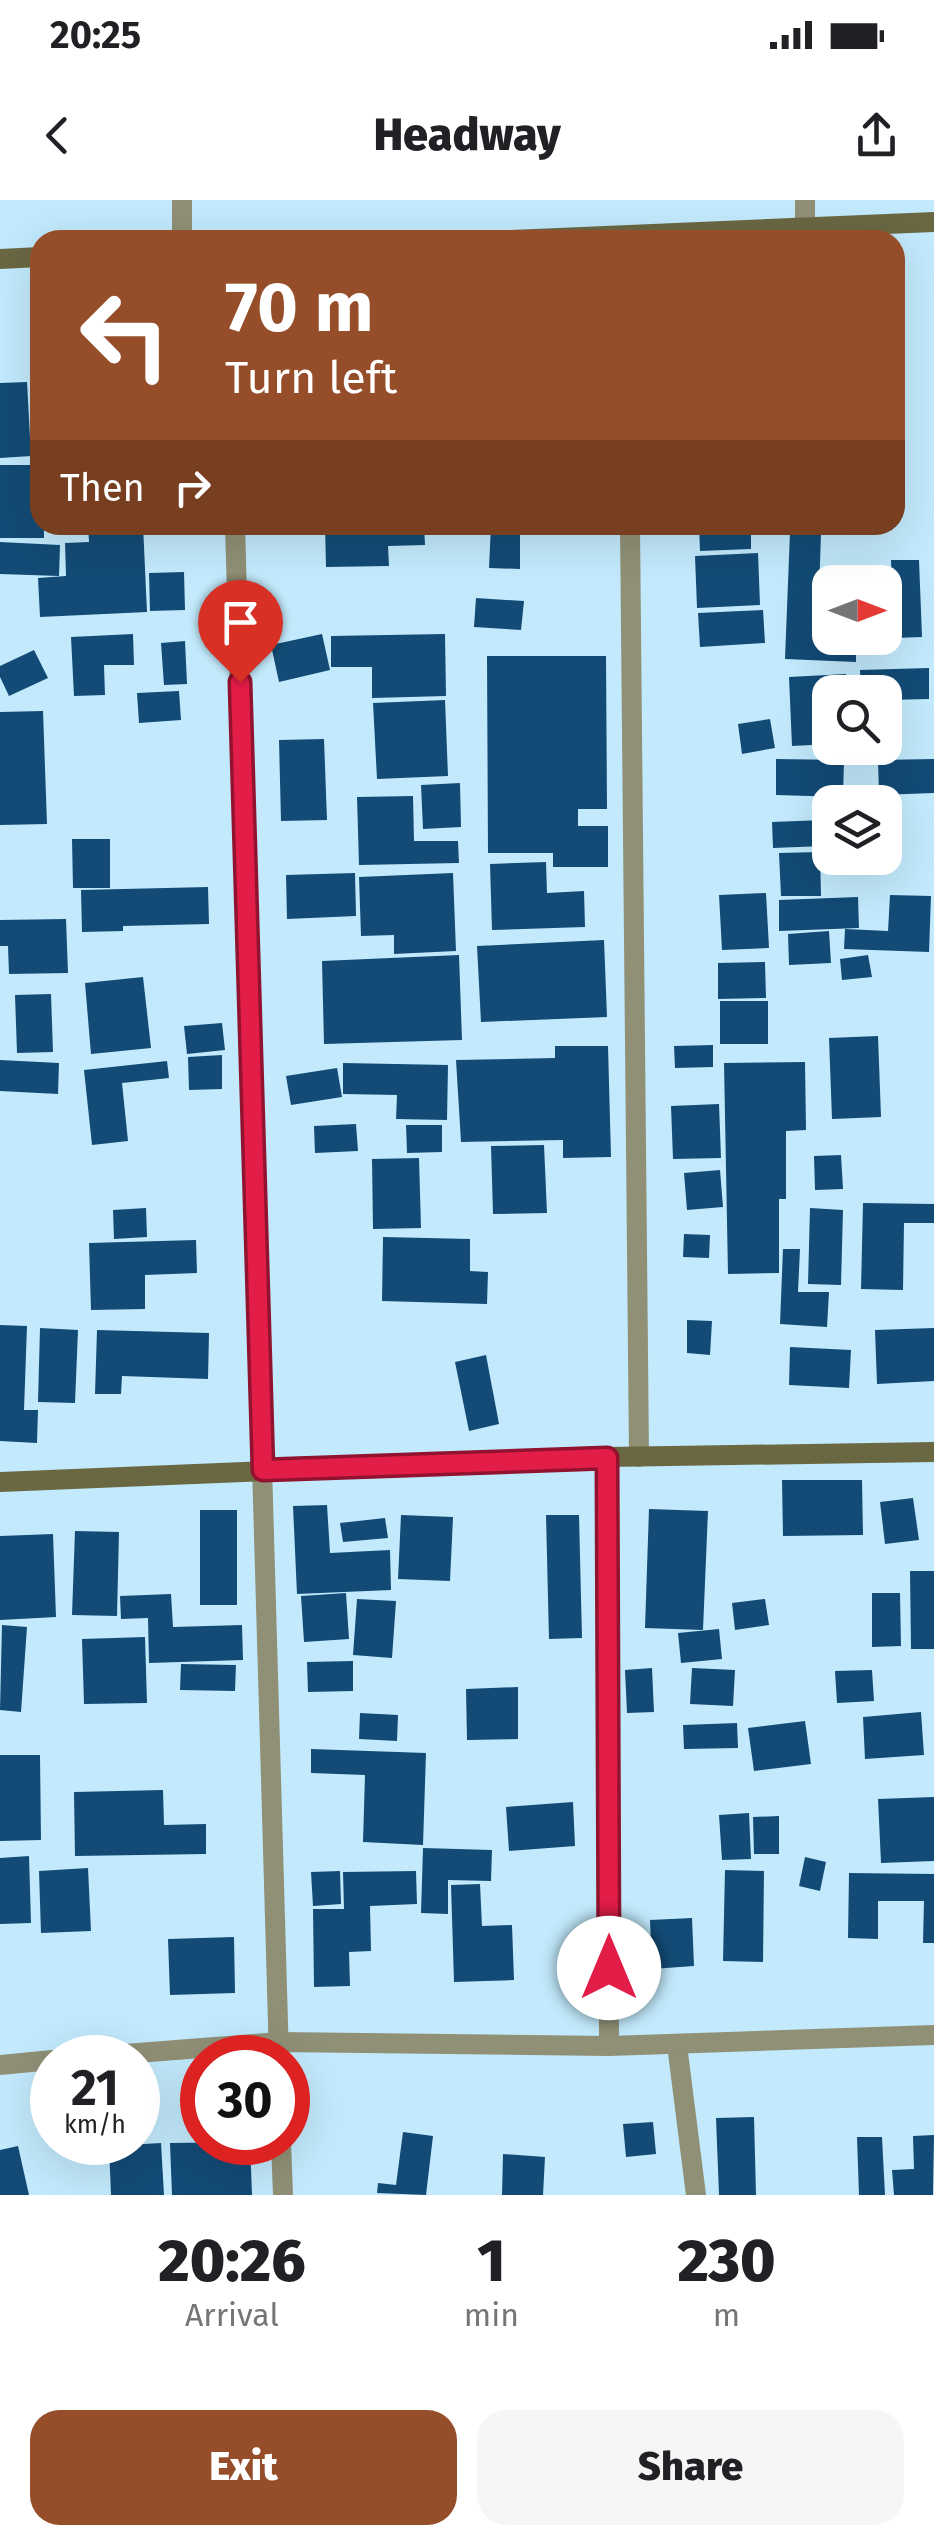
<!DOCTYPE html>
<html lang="en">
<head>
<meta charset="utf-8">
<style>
  :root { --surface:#fff; --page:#f6f6f6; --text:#202124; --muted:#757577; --accent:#954e29 }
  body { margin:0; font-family:"Fira Sans",sans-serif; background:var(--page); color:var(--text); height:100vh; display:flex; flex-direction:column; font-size:38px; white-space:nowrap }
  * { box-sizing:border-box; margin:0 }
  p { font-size:32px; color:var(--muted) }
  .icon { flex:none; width:55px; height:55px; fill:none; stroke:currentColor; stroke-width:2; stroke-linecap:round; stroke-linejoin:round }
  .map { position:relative; height:1995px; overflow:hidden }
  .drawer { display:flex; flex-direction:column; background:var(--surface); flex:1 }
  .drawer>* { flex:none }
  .top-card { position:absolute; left:30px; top:30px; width:875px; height:305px; border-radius:30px; box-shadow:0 10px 40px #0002; background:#954e29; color:#fff; overflow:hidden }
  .needle { width:65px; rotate:90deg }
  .buttons { position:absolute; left:812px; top:365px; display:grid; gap:20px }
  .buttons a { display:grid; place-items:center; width:90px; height:90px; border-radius:20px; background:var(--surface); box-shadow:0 10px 40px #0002; font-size:50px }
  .speed { position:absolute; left:30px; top:1835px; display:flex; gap:20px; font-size:50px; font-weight:700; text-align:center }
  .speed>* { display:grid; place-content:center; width:130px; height:130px; border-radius:50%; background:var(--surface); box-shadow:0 10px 40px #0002; line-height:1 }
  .speed small { font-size:25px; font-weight:400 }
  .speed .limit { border:15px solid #d22; background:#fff; color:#111 }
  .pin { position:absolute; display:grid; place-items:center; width:85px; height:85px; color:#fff; margin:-102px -42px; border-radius:50% 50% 50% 0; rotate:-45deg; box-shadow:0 0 10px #0007 }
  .pin .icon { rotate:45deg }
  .me { position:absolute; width:110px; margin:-55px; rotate:0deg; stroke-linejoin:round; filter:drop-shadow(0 0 8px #0008) }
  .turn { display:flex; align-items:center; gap:35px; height:210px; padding:0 30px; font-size:45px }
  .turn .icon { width:130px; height:130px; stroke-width:2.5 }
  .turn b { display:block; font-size:70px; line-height:85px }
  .then { display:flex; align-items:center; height:95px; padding:0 30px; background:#0003; gap:20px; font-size:38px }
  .eta { display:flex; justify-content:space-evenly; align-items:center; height:170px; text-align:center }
  .eta b { font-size:60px; font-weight:800; line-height:70px }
  .primary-button { display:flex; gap:20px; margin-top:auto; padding:20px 30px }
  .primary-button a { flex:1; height:115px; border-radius:30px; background:var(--accent); color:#fff; font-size:40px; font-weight:800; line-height:115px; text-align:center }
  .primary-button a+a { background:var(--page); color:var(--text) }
  .status { display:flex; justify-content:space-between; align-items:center; height:70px; padding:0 50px; background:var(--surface); direction:ltr }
  .status svg { height:28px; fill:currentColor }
  header { display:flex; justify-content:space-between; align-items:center; height:130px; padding:0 30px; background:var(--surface); font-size:45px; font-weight:800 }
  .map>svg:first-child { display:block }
  .building { fill:#134b76 }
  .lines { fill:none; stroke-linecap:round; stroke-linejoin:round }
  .street { stroke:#909077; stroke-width:20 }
  .secondary { stroke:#6a6843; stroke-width:20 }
  .route-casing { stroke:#92132f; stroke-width:25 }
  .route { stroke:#e11d48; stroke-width:18 }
</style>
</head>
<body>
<div class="status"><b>20:25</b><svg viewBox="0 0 49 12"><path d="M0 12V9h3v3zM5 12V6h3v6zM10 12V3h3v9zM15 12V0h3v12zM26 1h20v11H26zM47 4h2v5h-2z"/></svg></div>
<header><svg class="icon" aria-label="back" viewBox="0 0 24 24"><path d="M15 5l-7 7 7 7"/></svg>Headway<svg class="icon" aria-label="share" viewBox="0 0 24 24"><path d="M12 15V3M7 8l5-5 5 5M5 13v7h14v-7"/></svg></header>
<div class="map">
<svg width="934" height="1995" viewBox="0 0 934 1995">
  <rect width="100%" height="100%" fill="#c2eafc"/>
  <g class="building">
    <path d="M27,182L31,256L0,258V183Z"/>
    <path d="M0,265H40V325H44V338H0Z"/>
    <path d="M88,325H143L147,412L40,417L38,378L66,376L65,343L89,342Z"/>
    <path d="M325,325H424L425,345L388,346L389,366L326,367Z"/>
    <path d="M491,325H520V369L489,368Z"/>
    <path d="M699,325H751V349L700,351Z"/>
    <path d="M790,332L821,333L818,423H830V438H856V462L785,459Z"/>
    <path d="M0,342L60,345L59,376L0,374Z"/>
    <path d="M758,353L760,405L697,408L695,356Z"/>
    <path d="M891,360H919L922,437L894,438Z"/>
    <path d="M184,372L185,410L150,411L149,373Z"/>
    <path d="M476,398L524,401L521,430L474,427Z"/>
    <path d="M763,410L765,443L700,447L698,413Z"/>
    <path d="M133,434L134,465H104L105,495L74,496L71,437Z"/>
    <path d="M322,434L330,470L279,482L271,445Z"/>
    <path d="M445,434L446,496L372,498V467H331V436Z"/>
    <path d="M185,441L187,484L164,485L161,443Z"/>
    <path d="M34,450L48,478L9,496L0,477V466Z"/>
    <path d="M487,456H606L607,609H578V626H608V667H553V653H488Z"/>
    <path d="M929,468V499L885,500V492H861L860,470Z"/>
    <path d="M846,474L847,492H830V544L792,546L789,477Z"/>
    <path d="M179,491L181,520L139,523L137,493Z"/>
    <path d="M445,500L448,576L377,579L373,503Z"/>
    <path d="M43,511L47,624L0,625V512Z"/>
    <path d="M770,519L775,548L742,554L738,524Z"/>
    <path d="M324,539L327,620L281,621L279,540Z"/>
    <path d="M776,559L844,560L843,597L776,595Z"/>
    <path d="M934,559V593L879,595L878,560Z"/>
    <path d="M460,583L461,627L423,629L421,585Z"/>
    <path d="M413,596L414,641H458L459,663L359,665L357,597Z"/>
    <path d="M824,620L825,646L773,648L772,622Z"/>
    <path d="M72,639H110V688H73Z"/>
    <path d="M820,652L821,696H781L779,653Z"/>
    <path d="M546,662L547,693L584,691L585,727L492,730L490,664Z"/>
    <path d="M355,673L356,716L287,719L286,675Z"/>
    <path d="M453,673L456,751L394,754V735L361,736L359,677Z"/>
    <path d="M208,687L209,724L123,726V731L82,732L81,690Z"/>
    <path d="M766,693L769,748L722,750L719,695Z"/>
    <path d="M890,695L931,696L929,752L844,749L845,729L888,731Z"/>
    <path d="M858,697L859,728L779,731V700Z"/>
    <path d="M66,719L68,773L9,774L8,746H0V720Z"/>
    <path d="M829,731L831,763L789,765L788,734Z"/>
    <path d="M604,740L607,817L481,822L477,746Z"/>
    <path d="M459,755L462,840L324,844L322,761Z"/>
    <path d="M868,755L872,777L842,780L840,759Z"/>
    <path d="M765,762L766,798L718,799V763Z"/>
    <path d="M143,777L151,848L91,854L85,783Z"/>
    <path d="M51,794L53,852L17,853L15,795Z"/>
    <rect x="720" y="801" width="48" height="43"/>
    <path d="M222,823L225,850L187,854L184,826Z"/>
    <path d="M878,836L881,917L832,919L829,838Z"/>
    <path d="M713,845V867L675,868L674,846Z"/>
    <path d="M555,846H608L611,957L563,958V940L461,942L456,860L555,858Z"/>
    <path d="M222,855V889L189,890L188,857Z"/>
    <path d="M0,860L59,863L58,894L0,891Z"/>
    <path d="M167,861L169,878L122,883L128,941L92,945L84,870Z"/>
    <path d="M805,862L806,930L786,931V999H779V1073L728,1074L724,863Z"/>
    <path d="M343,863L448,865L447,920L396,919L397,895L343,894Z"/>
    <path d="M337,868L342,897L291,905L286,876Z"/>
    <path d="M719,904L721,958L673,959L671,906Z"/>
    <path d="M356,924L358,951L315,953L314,926Z"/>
    <path d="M406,925H442V952L407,953Z"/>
    <path d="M544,945L547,1013L493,1014L491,946Z"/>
    <path d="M841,955L843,989L815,990L814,956Z"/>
    <path d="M419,958L421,1028L373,1029L372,959Z"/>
    <path d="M720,970L723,1007L687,1010L684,973Z"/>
    <path d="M863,1003L934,1004V1023H904L903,1090L861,1089Z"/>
    <path d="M146,1008L147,1037L114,1039L113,1010Z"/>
    <path d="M810,1008L843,1010L841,1085L808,1084Z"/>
    <path d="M684,1034L710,1035L709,1058L683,1057Z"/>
    <path d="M383,1037L470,1039V1071L488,1072L487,1104L382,1101Z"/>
    <path d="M196,1040L197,1073L145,1075V1109L91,1110L89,1043Z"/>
    <path d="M783,1049H800L798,1092H829L827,1127L780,1124Z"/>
    <path d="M687,1120L712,1121L710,1155L687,1153Z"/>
    <path d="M0,1125L27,1126L24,1210H38L37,1243L0,1241Z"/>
    <path d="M40,1128L78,1130L75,1203L38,1202Z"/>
    <path d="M934,1128V1181L877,1184L875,1130Z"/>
    <path d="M97,1130L209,1133L208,1179L122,1176L121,1194H95Z"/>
    <path d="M790,1147L851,1150L849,1188L789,1185Z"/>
    <path d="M486,1155L499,1224L469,1231L455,1162Z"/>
    <path d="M782,1280H862L863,1335L783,1336Z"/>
    <path d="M913,1298L919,1340L885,1344L880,1302Z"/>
    <path d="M327,1305L330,1353L390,1350L391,1390L297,1394L293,1306Z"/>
    <path d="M649,1309L708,1311L703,1430L645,1428Z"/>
    <rect x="200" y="1310" width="37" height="95"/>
    <path d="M401,1315L453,1317L450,1381L398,1379Z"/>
    <path d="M546,1315H579L582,1438L549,1439Z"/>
    <path d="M385,1318L388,1338L343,1342L340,1323Z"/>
    <path d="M75,1331L119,1332L117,1416L72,1415Z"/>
    <path d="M53,1334L56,1417L0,1420V1336Z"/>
    <path d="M910,1371H934V1449H911Z"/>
    <path d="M346,1393L349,1439L304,1442L301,1396Z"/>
    <path d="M872,1393H900L901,1446L872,1447Z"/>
    <path d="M171,1394L173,1427L242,1425L243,1460L149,1463L148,1418L121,1419L120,1396Z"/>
    <path d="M357,1399L396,1401L392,1458L353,1455Z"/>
    <path d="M765,1399L769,1425L735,1430L732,1403Z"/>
    <path d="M2,1425L27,1427L21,1512L0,1510Z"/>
    <path d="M719,1429L722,1459L681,1463L678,1433Z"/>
    <path d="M145,1437L147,1503L84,1504L82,1439Z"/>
    <path d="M353,1461V1491L308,1492L307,1462Z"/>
    <path d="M181,1464L236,1465L235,1491L180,1490Z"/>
    <path d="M652,1468L654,1512L627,1513L625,1470Z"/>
    <path d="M692,1468L735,1470L733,1506L690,1504Z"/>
    <path d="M872,1470L874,1501L837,1503L835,1471Z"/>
    <path d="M518,1487V1539L467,1540L466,1489Z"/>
    <path d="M921,1512L924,1555L865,1559L863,1517Z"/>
    <path d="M360,1513L398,1515L397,1541L359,1539Z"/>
    <path d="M805,1521L811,1564L754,1571L748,1528Z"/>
    <path d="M737,1523L738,1548L684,1549L683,1525Z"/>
    <path d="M311,1549L426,1553L423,1645L363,1642L365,1575L311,1573Z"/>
    <path d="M0,1555H40L41,1640L0,1641Z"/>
    <path d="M163,1590L164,1625L206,1624V1654L75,1656L74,1592Z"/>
    <path d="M934,1597V1661L881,1663L878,1599Z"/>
    <path d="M573,1602L575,1646L509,1651L506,1607Z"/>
    <path d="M749,1613L751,1659L722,1660L719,1615Z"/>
    <path d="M779,1616V1654H754L753,1617Z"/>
    <path d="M423,1648L492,1650L491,1681L448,1680V1714L421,1713Z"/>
    <path d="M29,1656L31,1723L0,1724V1658Z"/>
    <path d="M805,1657L826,1662L820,1691L799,1686Z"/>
    <path d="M88,1668L91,1731L41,1733L39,1671Z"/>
    <path d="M725,1670L764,1671L763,1762L723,1761Z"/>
    <path d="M340,1671L341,1704L313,1706L311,1672Z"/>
    <path d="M416,1671L417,1704L370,1706L371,1751L349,1752L350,1786L314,1787L313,1709H344L343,1672Z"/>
    <path d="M849,1673L934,1674V1743H923L924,1701H878V1739L848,1738Z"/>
    <path d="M480,1684L482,1726L512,1725L514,1780L454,1782L451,1685Z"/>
    <path d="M692,1718L694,1766L652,1769L650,1720Z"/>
    <path d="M234,1737L235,1793L170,1795L168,1739Z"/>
    <path d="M754,1917L756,1995H719L716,1918Z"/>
    <path d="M653,1922L656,1954L626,1957L623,1924Z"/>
    <path d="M403,1932L433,1936L426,1995L377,1993L378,1983L396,1985Z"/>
    <path d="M934,1935L933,1995H894L892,1970L914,1969L913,1936Z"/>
    <path d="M857,1937H882L885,1995H859Z"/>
    <path d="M250,1942L252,1995H172L170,1943Z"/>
    <path d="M161,1943L164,1995H111L109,1946Z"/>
    <path d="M18,1946L29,1995H0V1950Z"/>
    <path d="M503,1954L545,1957L543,1995H502Z"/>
  </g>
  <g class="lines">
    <g class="street">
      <path d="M805,28V0"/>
      <path d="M182,40V0"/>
      <path d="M235,325L279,1858"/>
      <path d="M630,325L639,1257"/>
      <path d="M607,1257L609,1846"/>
      <path d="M677,1845L696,1995"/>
      <path d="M73,1858L279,1842L609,1846L934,1835"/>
      <path d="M0,1865L52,1860"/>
      <path d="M281,1942L283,1995"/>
    </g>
    <g class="secondary">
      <path d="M511,40L934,22"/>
      <path d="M0,59L40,57"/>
      <path d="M0,1282L607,1257L934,1252"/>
    </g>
  </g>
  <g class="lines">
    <g class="route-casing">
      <path id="route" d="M240,482L263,1270L607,1258L609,1768"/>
    </g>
    <use href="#route" class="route"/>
  </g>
</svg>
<div class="buttons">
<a><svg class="needle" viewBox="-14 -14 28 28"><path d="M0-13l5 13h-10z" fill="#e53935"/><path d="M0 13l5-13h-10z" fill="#757577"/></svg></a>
<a><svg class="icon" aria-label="search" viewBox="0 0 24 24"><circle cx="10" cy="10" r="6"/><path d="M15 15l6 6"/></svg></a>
<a><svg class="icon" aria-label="layers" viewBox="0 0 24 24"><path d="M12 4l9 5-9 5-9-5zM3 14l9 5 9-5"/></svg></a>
</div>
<div class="speed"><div>21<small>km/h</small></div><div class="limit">30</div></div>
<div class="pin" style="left:240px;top:482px;background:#d93025"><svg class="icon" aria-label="arrive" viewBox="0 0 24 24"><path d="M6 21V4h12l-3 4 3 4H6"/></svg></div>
<svg class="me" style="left:609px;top:1768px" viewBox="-20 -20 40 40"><circle r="19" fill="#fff"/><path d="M0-13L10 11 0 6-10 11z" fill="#e11d48"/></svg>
<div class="top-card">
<div class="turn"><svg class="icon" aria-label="left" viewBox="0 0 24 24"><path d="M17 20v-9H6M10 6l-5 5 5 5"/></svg><div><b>70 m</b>Turn left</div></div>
<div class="then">Then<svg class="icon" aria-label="right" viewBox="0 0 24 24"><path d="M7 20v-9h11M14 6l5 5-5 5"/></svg></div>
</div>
</div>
<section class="drawer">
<div class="eta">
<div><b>20:26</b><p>Arrival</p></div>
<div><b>1</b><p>min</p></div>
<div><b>230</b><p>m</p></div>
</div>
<div class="primary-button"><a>Exit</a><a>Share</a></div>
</section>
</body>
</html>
